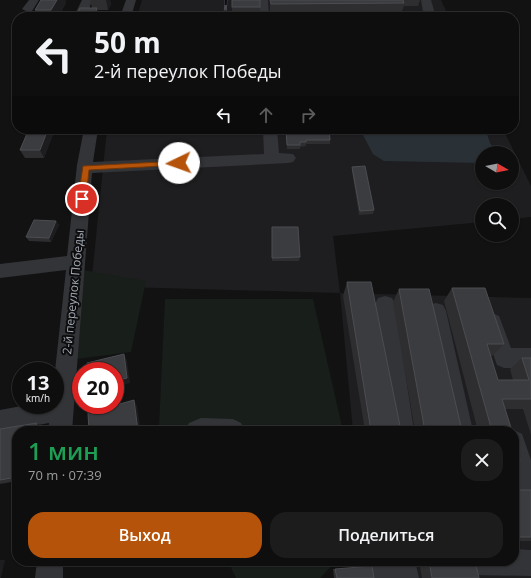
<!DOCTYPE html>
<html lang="ru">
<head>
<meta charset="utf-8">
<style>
  :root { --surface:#0e0e0e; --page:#1c1c1c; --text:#f1f3f6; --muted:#9b9c9e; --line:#2e2e2e; --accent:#b45309 }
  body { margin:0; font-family:"Open Sans",sans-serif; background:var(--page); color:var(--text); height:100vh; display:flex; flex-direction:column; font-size:15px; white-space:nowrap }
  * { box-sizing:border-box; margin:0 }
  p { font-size:13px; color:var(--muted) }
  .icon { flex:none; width:22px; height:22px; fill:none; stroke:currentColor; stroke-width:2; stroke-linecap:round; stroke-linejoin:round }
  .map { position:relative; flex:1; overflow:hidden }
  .drawer { position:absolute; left:12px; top:426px; width:507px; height:140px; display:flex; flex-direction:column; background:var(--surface); border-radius:16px; box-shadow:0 1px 3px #0004,0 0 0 1px var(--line) }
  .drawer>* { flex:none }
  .banner { position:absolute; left:12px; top:12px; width:507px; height:122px; border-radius:16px; box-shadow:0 1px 3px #0004,0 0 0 1px var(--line); background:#0e0e0e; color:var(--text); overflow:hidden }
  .needle { width:26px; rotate:99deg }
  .fabs { position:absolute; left:475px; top:146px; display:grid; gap:8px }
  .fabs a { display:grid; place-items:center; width:44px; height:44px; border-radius:50%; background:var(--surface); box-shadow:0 1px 3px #0004,0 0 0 1px var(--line); font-size:20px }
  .speed { position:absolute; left:12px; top:362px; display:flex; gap:8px; font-size:20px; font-weight:700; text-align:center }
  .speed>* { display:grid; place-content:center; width:52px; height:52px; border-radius:50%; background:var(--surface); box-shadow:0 1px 3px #0004,0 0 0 1px var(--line); line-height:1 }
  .speed small { font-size:10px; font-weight:400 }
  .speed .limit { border:6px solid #d22; background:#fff; color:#111 }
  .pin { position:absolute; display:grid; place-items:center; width:34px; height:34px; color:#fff; margin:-17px; border:2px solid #fff; border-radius:50%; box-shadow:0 1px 4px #0007 }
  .me { position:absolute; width:44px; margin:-22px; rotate:267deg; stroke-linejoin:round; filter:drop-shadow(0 0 3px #0008) }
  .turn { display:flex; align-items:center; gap:14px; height:84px; padding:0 16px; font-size:18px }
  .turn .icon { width:52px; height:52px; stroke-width:2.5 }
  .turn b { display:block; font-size:28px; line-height:34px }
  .lanes { display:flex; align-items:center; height:38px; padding:0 16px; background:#0003; justify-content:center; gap:20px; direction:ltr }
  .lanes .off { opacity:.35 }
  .round { display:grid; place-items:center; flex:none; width:42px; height:42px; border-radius:16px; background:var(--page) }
  .overview { display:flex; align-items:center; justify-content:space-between; height:68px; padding:0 16px }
  h1 { font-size:24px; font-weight:600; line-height:30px; color:#1e9e55 }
  .primary-button { display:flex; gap:8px; margin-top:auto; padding:8px 16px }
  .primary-button a { flex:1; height:46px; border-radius:16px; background:var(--accent); color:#fff; font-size:16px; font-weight:600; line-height:46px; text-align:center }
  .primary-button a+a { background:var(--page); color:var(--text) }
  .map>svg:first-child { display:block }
  .built { fill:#1e1e20; fill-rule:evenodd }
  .green { fill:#181e19 }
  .water { fill:#293137 }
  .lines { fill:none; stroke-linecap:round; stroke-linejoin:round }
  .minor { fill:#333438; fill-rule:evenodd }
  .rail-casing { stroke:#46484d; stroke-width:3 }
  .rail { stroke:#0d0d0e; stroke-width:2; stroke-dasharray:5.5; stroke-linecap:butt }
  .wall { fill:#2e2e31 }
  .shaded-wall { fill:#1d1d1f }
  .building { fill:#3b3c3f; stroke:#4b4d51 }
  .route { fill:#b45309; stroke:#753606 }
  .labels { text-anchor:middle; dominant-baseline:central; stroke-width:4; stroke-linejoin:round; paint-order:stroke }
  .street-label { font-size:12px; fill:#a4aab4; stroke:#0d0d0e }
</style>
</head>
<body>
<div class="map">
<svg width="531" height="578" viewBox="0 0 531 578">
  <rect width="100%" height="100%" fill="#121213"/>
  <g class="built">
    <path d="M142,0H441L449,17H137Z"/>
    <path d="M107,129H503L531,186V217L512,219V205H482V222L333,236L340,293L531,298V578H374L371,561H514V431H353L340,293L91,286ZM482,153H512V183H482Z"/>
  </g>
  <g class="green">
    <path d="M83,270L146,281L131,352L76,359Z"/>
    <path d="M165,299H313L343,431H161L159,427Z"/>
    <path d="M228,561H336L320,578H236Z"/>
  </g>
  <path class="water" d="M365,129H464L486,131L490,143L497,153H482V163L384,161L373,154L362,133Z"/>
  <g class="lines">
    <g class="minor">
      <path d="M29,0H39L32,11L28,12L22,9Z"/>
      <path d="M82,0H92L88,13L121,14L126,0H136L131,17H78L76,12Z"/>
      <path d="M258,0H268L269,17H257Z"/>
      <path d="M421,0H431L436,17H424Z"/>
      <path d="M84,129H98L93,162L264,154L263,129H277L279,153L293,154L296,158L293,162L288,163L92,173L72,431H48L49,423L0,432V410L27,405H55V371L66,270L0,278V264L67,256L77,165Z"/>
      <path d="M385,296L392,298L395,304L414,431H390L375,304L378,298Z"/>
      <path d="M436,303L443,305L446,311L473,431H449L426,311L429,305Z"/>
      <path d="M492,313L499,316L511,348H531V368H504L497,365L482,322L485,316Z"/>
      <path d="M201,418L233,419L241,423L245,431H185L189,423Z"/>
      <path d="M514,430L522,434L531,460V491L525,493H514V431H512Z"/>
      <path d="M514,549L531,550V576L474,575L465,571L461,562L514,561Z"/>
      <path d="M37,561H63V578H35Z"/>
      <path d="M372,561H415L419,578H373Z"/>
    </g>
    <g class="rail-casing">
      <path id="rail" d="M225,16L226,0"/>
    </g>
    <use href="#rail" class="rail"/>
  </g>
  <g class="wall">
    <path d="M41,0H65L66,3L58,17H37L35,10Z"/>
    <path d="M90,0H110L111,4L108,10H98L100,17H94L92,8Z"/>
    <path d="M260,0V11H232V7Z"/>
    <path d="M270,0H420L418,6H404L402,11H270Z"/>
    <path d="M12,78L17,79V87H16Z"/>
    <path d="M29,129H55L44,158H25L20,150Z"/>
    <path d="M286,129H329L330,140V144H306V146L300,147V149H287Z"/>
    <path d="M352,167L374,210L373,214L359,215L352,171Z"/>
    <path d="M56,221L59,225L51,242L29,241L26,237Z"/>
    <path d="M272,227L300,257L299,261H272Z"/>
    <path d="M347,282L401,431H365L343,296Z"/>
    <path d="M452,288L504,344L492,356H490L498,380H513L510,369L522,358H531V435L523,409H505L512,431H478L444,301Z"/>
    <path d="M399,289L462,431H415L393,302Z"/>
    <path d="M37,423L43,428L17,431V481L0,484V429Z"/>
    <path d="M514,439L520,461L514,464Z"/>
    <rect x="514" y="490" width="17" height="51"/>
    <path d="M419,561H475L479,578H422Z"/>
    <path d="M333,569H335L374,578H334Z"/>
  </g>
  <g class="shaded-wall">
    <path d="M57,0H65L66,3L58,17H53L51,10Z"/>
    <path d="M106,0H110L111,4L108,10Z"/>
    <path d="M97,8L100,17H94Z"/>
    <path d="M48,129H55L44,158L40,150Z"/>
    <path d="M56,221L59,225L51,242L49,238Z"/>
    <path d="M124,354L127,360L130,383L115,387V381Z"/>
    <path d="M134,400L137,406L141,431H138Z"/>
    <path d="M37,423L43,428V431H36Z"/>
    <path d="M0,560H5L1,578H0Z"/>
  </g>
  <g class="building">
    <path d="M41,0H57L51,10H35Z"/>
    <rect x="232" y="0" width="28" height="7"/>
    <path d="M270,0H403L404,3L271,4Z"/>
    <path d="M80,8H97L94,17H76Z"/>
    <path d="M17,71V79L12,78Z"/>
    <path d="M29,129H48L40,150H20Z"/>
    <path d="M286,129H329L330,140H306V142H300V145H287Z"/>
    <path d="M365,166L374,210L360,211L352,167Z"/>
    <path d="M34,220L56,221L49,238L26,237Z"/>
    <path d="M272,227H298L300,257L272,258Z"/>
    <path d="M347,282H371L401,431H371Z"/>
    <path d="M452,288H485L504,344H487L498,380H529L522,358H531V399H502L512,431H492Z"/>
    <path d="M399,289H429L462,431H425Z"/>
    <path d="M124,354L127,378L115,381V371H88L87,363Z"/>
    <path d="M134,400L138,431H89L88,413Z"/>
    <path d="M37,423L36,431H17V477L0,480V429Z"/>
    <path d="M514,439L520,461L514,460Z"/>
    <rect x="514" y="490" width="17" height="47"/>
    <path d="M429,561H475L479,578H432Z"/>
    <path d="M372,566L374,578H337L335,569Z"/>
  </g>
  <path class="route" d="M179,161L181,162V165L89,170L86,199L82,202L78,199L83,166Z"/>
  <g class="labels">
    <g class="street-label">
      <text transform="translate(73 292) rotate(-84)">2-й переулок Победы</text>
    </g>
  </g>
</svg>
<div class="fabs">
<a><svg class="needle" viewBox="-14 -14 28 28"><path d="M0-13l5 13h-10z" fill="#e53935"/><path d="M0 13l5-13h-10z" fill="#9b9c9e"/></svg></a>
<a><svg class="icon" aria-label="search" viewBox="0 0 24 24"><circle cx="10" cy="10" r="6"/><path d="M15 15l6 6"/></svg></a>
</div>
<div class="speed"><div>13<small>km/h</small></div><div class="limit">20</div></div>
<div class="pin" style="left:82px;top:199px;background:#d93025"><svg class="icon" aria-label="arrive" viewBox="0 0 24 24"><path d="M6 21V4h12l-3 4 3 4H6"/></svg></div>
<svg class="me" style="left:179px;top:163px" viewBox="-20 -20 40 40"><circle r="19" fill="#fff"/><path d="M0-13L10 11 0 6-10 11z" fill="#b45309"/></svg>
<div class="banner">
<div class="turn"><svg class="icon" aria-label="left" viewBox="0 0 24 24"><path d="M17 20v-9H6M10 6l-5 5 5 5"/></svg><div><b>50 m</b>2-й переулок Победы</div></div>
<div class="lanes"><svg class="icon" aria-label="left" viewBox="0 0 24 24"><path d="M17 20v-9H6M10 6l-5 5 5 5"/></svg><svg class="icon off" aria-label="ahead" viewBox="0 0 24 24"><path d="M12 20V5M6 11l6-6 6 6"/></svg><svg class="icon off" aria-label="right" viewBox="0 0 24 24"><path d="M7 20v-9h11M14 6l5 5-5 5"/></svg></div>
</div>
<section class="drawer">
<div class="overview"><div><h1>1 мин</h1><p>70 m · 07:39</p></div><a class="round"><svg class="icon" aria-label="close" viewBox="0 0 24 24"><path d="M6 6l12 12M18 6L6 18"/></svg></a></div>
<div class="primary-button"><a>Выход</a><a>Поделиться</a></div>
</section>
</div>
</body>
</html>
